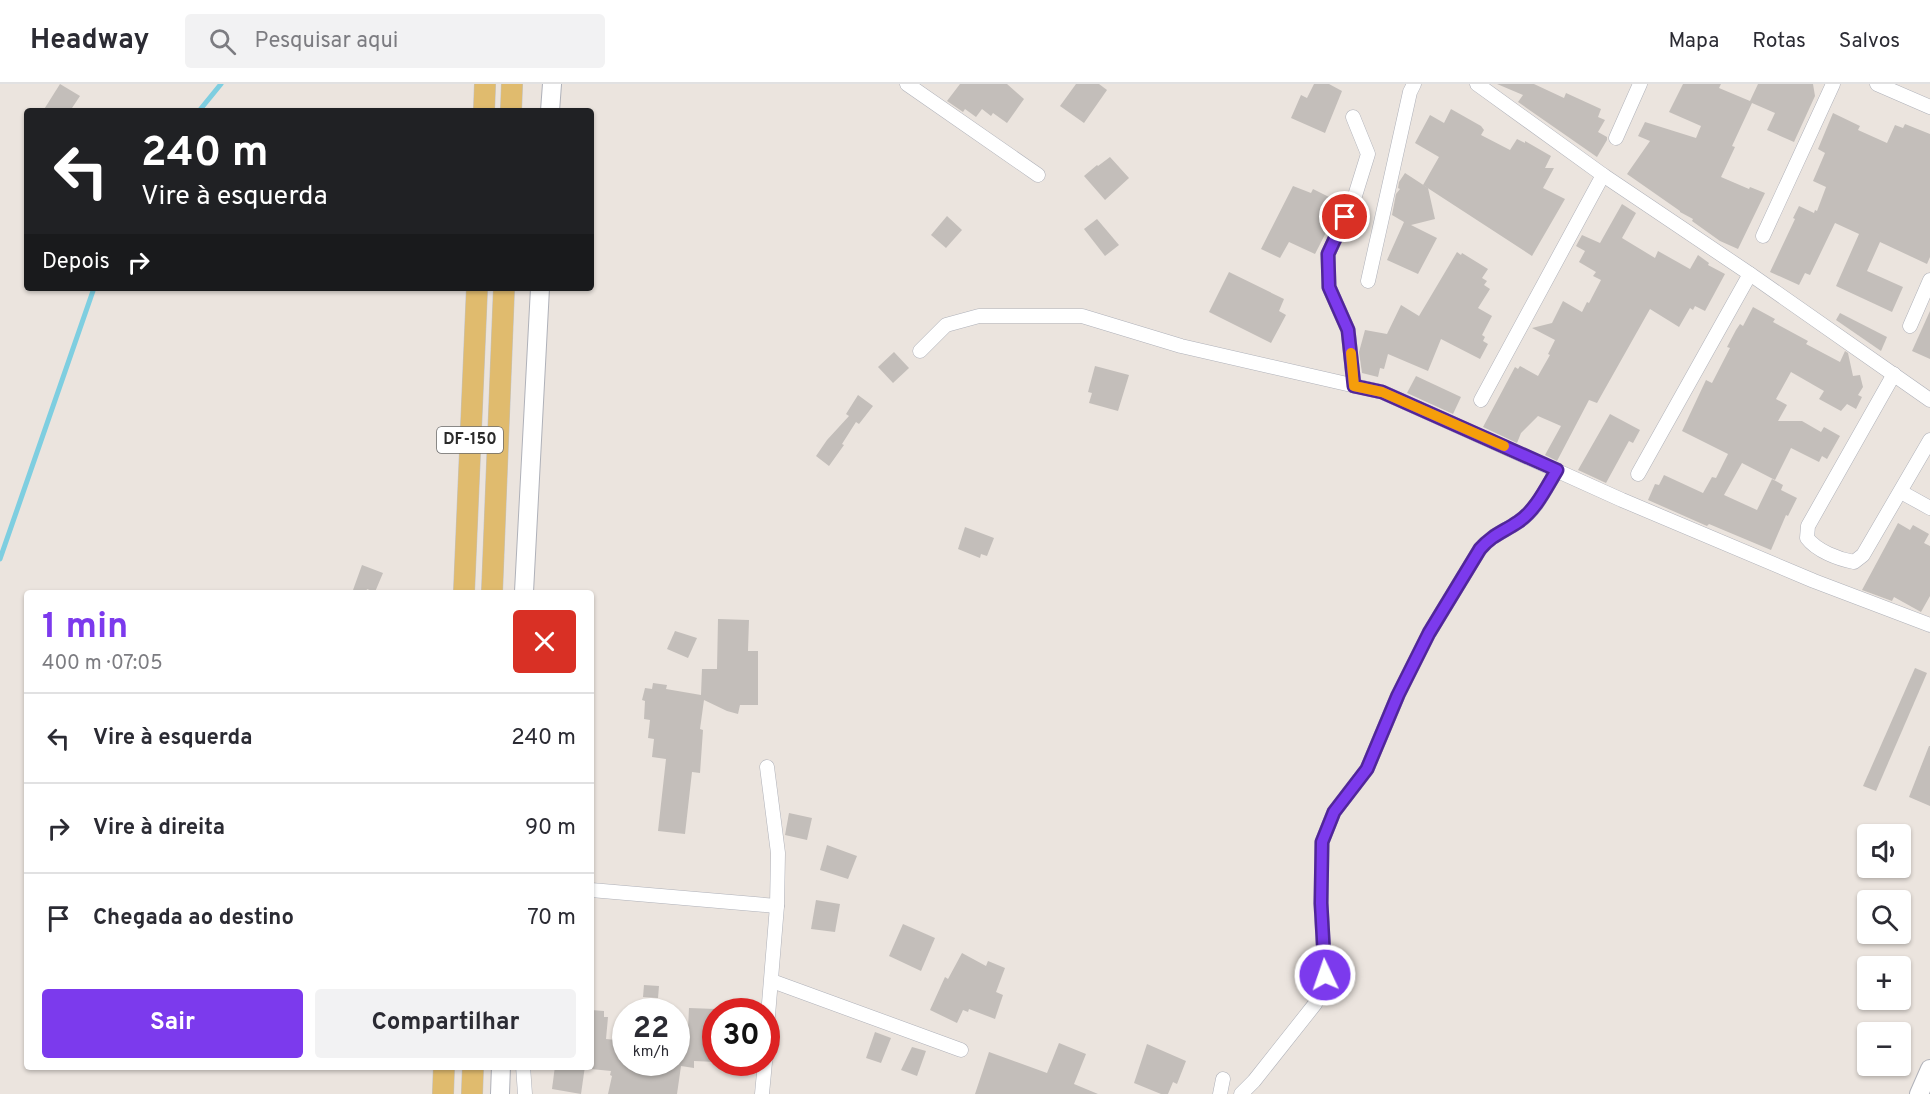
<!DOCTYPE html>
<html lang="pt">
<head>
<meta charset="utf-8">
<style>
  :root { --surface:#fff; --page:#f2f2f3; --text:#2b2b33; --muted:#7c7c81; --line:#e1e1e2; --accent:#7c3aed }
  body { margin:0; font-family:Overpass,sans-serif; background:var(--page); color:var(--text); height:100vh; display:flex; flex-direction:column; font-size:22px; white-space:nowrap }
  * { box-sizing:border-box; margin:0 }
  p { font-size:20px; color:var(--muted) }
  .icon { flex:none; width:33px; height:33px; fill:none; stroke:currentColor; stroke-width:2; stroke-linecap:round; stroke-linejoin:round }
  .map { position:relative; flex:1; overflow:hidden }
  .drawer { position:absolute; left:24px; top:506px; width:570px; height:480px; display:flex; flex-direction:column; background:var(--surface); border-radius:6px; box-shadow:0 2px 4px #0004 }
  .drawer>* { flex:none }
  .guide { position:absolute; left:24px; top:24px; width:570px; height:183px; border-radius:6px; box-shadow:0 2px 4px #0004; background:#202124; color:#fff; overflow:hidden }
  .buttons { position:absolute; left:1857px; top:740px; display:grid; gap:12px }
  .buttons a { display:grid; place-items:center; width:54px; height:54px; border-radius:6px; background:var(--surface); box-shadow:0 2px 4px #0004; font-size:30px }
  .speed { position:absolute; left:612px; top:914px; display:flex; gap:12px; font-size:30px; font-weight:700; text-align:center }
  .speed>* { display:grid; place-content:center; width:78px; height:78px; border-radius:50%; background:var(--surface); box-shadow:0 2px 4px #0004; line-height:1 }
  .speed small { font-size:15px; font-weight:400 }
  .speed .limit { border:9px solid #d22; background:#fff; color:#111 }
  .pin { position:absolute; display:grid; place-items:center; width:51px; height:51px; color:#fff; margin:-26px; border:3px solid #fff; border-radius:50%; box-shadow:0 2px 6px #0007 }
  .me { position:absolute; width:66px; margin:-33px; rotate:357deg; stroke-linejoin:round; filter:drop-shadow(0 0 4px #0008) }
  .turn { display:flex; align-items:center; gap:21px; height:126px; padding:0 18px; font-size:27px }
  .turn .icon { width:78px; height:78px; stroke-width:2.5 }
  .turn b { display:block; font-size:42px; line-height:51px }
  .then { display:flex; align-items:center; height:57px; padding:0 18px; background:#0003; gap:12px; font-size:22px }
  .round { display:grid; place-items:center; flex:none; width:63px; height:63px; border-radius:6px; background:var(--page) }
  .headline { display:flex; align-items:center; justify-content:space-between; height:102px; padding:0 18px }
  h1 { font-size:36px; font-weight:700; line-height:45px; color:var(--accent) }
  .primary-button { display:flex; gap:12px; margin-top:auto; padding:12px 18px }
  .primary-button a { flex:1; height:69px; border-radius:6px; background:var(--accent); color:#fff; font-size:24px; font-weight:700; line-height:69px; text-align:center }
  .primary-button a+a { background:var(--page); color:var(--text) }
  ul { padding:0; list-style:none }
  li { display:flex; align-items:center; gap:18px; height:90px; padding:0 18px; border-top:2px solid var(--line) }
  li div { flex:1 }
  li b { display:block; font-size:22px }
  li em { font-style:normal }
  header { display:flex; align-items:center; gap:36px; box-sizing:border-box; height:84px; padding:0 30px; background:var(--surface); border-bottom:2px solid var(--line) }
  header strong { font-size:28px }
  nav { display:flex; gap:33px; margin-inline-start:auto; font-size:21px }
  .search { width:420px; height:54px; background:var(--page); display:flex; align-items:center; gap:15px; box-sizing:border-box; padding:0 21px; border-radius:6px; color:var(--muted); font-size:22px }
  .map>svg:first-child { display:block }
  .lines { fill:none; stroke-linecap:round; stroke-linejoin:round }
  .stream { stroke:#7ecee0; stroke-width:5 }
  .building { fill:#c3beba }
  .street-casing { stroke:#afb1b9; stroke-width:15 }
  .secondary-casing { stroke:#afb1b9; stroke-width:20 }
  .primary-casing { stroke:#c3c3c3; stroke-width:22 }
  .street { stroke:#fff; stroke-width:14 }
  .secondary { stroke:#fff; stroke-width:18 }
  .primary { stroke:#e0bb6e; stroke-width:21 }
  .route-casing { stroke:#51269a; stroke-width:15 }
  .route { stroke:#7c3aed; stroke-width:10 }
  .slow { stroke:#f59e0b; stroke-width:10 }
  .labels { text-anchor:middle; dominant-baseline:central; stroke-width:4.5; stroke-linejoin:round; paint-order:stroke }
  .shield { fill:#fff; stroke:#6a6a6a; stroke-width:1.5 }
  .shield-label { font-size:16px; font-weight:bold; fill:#2a2a2a }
</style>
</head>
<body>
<header>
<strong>Headway</strong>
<div class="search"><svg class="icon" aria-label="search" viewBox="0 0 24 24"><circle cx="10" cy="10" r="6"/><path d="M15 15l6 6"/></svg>Pesquisar aqui</div>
<nav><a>Mapa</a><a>Rotas</a><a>Salvos</a></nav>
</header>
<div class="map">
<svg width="1930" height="1010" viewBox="0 0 1930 1010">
  <rect width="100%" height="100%" fill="#ebe4de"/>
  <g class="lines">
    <g class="stream">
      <path d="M199,27L221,0"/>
      <path d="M0,475L94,204"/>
    </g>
  </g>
  <g class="building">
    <path d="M60,0L80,12L70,27H43Z"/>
    <path d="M960,0H1007L1024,15L1007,39L993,29L991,32L982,25L976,33L965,25L963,28L947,17Z"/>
    <path d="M1076,0H1099L1107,6L1084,39L1060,22Z"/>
    <path d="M1314,0H1329L1342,7L1325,49L1291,34L1301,11L1307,14Z"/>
    <path d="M1497,0H1534L1564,14L1566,9L1601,25L1598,33L1605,36L1598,48L1607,53V56L1597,73L1518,18L1523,11Z"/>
    <path d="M1683,0H1721L1719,4L1750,17L1758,0H1813L1815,12L1794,58L1767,46L1775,29L1752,19L1732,62L1735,63L1721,93L1749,105L1750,103L1765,109L1738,165L1720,157L1692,137L1693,135L1680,128V127L1627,90L1650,57L1638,52L1645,38L1696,54L1701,42L1669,28Z"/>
    <path d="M1451,25L1481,42L1484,46L1481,51L1510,66L1517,55L1525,59V57L1551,72L1545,84H1554L1543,104L1565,115L1532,172L1423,101L1439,73L1415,59L1430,31L1444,39Z"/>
    <path d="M1833,29L1860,42L1858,46L1887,59L1895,41L1903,44L1905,40L1930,50V173L1927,180L1880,158L1867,187L1903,203L1892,228L1836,202L1859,150L1835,139L1810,191L1805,189L1799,201L1770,188L1795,135L1793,134L1799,122L1814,129L1815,126L1817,127L1826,103L1813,97L1825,69L1818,65Z"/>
    <path d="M1110,73L1129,94L1105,116L1084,92L1097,81L1098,82Z"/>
    <path d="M1405,89L1428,104L1435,135L1411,141L1437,154L1418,190L1387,176L1404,138L1392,131L1396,110L1400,105L1398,104L1399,98Z"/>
    <path d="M1293,102L1311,109L1313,105L1341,119L1315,170L1289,158L1280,174L1261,165Z"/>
    <path d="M1622,120L1636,129L1622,154L1655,174L1658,167L1690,185L1698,171L1709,179L1708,181L1725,190L1705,227L1695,222L1693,226L1690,224L1679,243L1650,225L1597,319L1589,316L1557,377L1545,371L1561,342L1538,332L1521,349L1517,359L1483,343L1515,283L1518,285L1520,282L1538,292L1550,271L1548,270L1555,256L1532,244L1552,239L1563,217L1582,228L1587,218L1589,219L1601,196L1593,192L1596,188L1579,178L1585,167L1576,162L1582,151L1600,159Z"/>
    <path d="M947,132L962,146L946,164L931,151Z"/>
    <path d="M1097,135L1119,161L1105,172L1084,145Z"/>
    <path d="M1457,168L1461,171L1462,169L1488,185L1482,194L1487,197L1484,201L1490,205L1478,224L1492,232L1482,251L1485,253L1483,257L1488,260L1480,275L1441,255L1428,287L1388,270L1384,285L1380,284L1378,293L1362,289L1359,268L1365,246L1387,250L1401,221L1419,232Z"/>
    <path d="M1229,188L1284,215L1279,227L1286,231L1271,259L1209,228Z"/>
    <path d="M1753,223L1775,235L1773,238L1808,257L1806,260L1840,278L1845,267L1848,269L1853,292L1860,291L1863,303L1858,311L1862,313L1856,325L1847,320L1841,327L1819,315L1824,307L1791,288L1776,315L1787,321L1778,337H1802L1821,348L1824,343L1840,352L1827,375L1822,372L1819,378L1791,364L1775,396L1742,379L1724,411L1757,426L1772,395L1783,401L1781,406L1797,414L1788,432L1786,431L1771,466L1709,440L1707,442L1648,416L1655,400L1659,401L1664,391L1703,409L1712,393L1716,394L1728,370L1682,347L1706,296L1712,299L1730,264L1727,263L1736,246L1740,240L1743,242Z"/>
    <path d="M1930,227V275L1912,267Z"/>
    <path d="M1840,229L1887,253L1881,267L1836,236Z"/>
    <path d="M894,268L909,284L893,299L878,283Z"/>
    <path d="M1095,282L1129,291L1118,327L1089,319L1092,309L1088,308Z"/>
    <path d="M1416,292L1461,313L1453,330L1407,309Z"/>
    <path d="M858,311L873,322L859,340L856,338L842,360L844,361L829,382L816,372L827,356L849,332L846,330Z"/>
    <path d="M1610,330L1640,346L1633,359L1629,357L1606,399L1578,386Z"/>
    <path d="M1898,439L1910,446L1913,441L1929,450L1924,459L1930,462V512L1921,528L1894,513L1892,517L1862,506Z"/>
    <path d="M965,443L994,454L987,472L981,470L980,474L958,465Z"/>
    <path d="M362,481L383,489L375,508L367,505L366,508L353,506Z"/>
    <path d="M718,535L749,536L748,567H758V621H740L738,630L727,627L704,616L700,645L703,646L700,689L692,688L685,750L658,747L666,675L652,673L654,655L648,654L650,636L644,635L645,617L642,616L645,604L652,605L653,599L667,601L666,605L701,611L702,585H717Z"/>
    <path d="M675,547L697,554L688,574L667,565Z"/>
    <path d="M1915,584L1927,589L1876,707L1863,702Z"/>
    <path d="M1929,662H1930V722L1909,713Z"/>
    <path d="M789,729L812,734L807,756L785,751Z"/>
    <path d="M827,761L857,772L848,795L820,786Z"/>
    <path d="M816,816L840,820L835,848L811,845Z"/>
    <path d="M903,840L935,854L921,887L889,872Z"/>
    <path d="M962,869L986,882L988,877L1005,884L996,908L1003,911L995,935L969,925L968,928L963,926L957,939L930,926L945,893L948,895Z"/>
    <path d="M644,901L659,902L658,914L643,913Z"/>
    <path d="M689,924L716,925V978L694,977V984L681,982L677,1010H608L612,992L610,991L611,987L591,985V926L604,927V933H608L606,955L626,957V978H676V966H687Z"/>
    <path d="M875,948L891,954L881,979L866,974Z"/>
    <path d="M1059,959L1086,970L1074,1000L1098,1010H975L989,968L1047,989Z"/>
    <path d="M1147,960L1186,977L1177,1000L1173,998L1168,1010H1161L1134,999Z"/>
    <path d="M912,963L926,967L917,992L901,986Z"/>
    <path d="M555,982H585L581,1010L552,1005Z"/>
  </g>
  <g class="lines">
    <g class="street-casing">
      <g id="street">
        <path d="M907,0L1038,91"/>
        <path d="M1477,0L1603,91L1750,190L1930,316"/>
        <path d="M1877,0L1930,23"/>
        <path d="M1353,33L1368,70L1354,115L1328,170L1329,203L1348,246L1354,302"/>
        <path d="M1616,54L1640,0"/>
        <path d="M1763,152L1833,0"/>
        <path d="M1368,197L1410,8L1414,0"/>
        <path d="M1910,242L1930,196"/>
        <path d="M920,267L946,241L979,232H1082L1181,262L1382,308L1622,416L1814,497L1930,541"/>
        <path d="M1894,290L1808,442L1807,454C1817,467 1838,475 1854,478L1863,471L1930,356"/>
        <path d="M1481,316L1603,91"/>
        <path d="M1638,390L1750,190"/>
        <path d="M1901,408L1930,424"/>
        <path d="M591,806L777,822"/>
        <path d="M772,897L961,966"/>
        <path d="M766,956L777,822L778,769L767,683"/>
        <path d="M523,982L525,1010"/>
        <path d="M762,1010L765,978"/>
        <path d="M1220,1010L1223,995"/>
        <path d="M1241,1010L1254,997L1315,920L1322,905L1325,891L1321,820L1322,758L1334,728L1367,685L1398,611L1429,549L1480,465C1492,451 1503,448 1518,438C1536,427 1546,404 1557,386"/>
      </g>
    </g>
    <g class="secondary-casing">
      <g id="secondary">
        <path d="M550,27L552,0"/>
        <path d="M524,508L540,204"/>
        <path d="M500,1010L501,982"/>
        <path d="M1919,1010L1930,985"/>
      </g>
    </g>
    <g class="primary-casing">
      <g id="primary">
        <path d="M484,27L485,0"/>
        <path d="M511,27L512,0"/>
        <path d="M464,508L477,204"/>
        <path d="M492,508L504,204"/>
        <path d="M443,1010L444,982"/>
        <path d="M472,1010L473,982"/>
      </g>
    </g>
    <use href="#street" class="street"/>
    <use href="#secondary" class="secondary"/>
    <use href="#primary" class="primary"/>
  </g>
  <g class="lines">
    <g class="route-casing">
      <path id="route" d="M1325,891L1321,819L1322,758L1334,728L1367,685L1398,611L1429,549L1480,465C1492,451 1503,448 1518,438C1536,426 1546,404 1557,386L1382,308L1354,302L1348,246L1329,203L1328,170L1345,133"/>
    </g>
    <use href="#route" class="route"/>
    <path class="slow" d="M1351,269L1354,302L1382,308L1504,362"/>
  </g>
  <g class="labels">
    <rect class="shield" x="437" y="343" width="66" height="26" rx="4.5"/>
    <g class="shield-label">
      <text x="470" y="356">DF-150</text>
    </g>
  </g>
</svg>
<div class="buttons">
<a><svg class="icon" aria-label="sound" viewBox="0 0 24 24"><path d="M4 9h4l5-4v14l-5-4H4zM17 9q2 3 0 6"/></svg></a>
<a><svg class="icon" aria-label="search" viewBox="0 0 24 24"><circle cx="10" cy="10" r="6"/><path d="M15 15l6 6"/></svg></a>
<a>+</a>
<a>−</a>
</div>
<div class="speed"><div>22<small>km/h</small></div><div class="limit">30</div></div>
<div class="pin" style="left:1345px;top:133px;background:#d93025"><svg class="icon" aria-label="arrive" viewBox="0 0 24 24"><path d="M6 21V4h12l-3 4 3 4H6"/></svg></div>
<svg class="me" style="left:1325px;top:891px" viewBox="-20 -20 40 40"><circle r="17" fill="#7c3aed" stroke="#fff" stroke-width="3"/><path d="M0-11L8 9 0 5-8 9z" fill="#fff"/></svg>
<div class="guide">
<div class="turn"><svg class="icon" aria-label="left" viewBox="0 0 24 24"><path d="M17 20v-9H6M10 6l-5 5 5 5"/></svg><div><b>240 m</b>Vire à esquerda</div></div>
<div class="then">Depois<svg class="icon" aria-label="right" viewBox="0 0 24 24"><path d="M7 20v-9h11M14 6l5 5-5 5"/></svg></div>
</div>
<section class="drawer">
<div class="headline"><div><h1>1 min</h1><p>400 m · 07:05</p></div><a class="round" style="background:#d93025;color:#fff"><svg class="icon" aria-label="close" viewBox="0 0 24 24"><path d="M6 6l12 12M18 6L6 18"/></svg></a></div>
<ul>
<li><svg class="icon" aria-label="left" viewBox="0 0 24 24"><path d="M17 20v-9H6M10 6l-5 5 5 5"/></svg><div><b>Vire à esquerda</b></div><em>240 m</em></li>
<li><svg class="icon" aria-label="right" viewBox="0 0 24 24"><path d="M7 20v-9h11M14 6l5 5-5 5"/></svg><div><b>Vire à direita</b></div><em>90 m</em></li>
<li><svg class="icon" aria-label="arrive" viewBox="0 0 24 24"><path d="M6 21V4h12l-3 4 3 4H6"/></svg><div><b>Chegada ao destino</b></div><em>70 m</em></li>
</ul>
<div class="primary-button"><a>Sair</a><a>Compartilhar</a></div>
</section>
</div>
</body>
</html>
